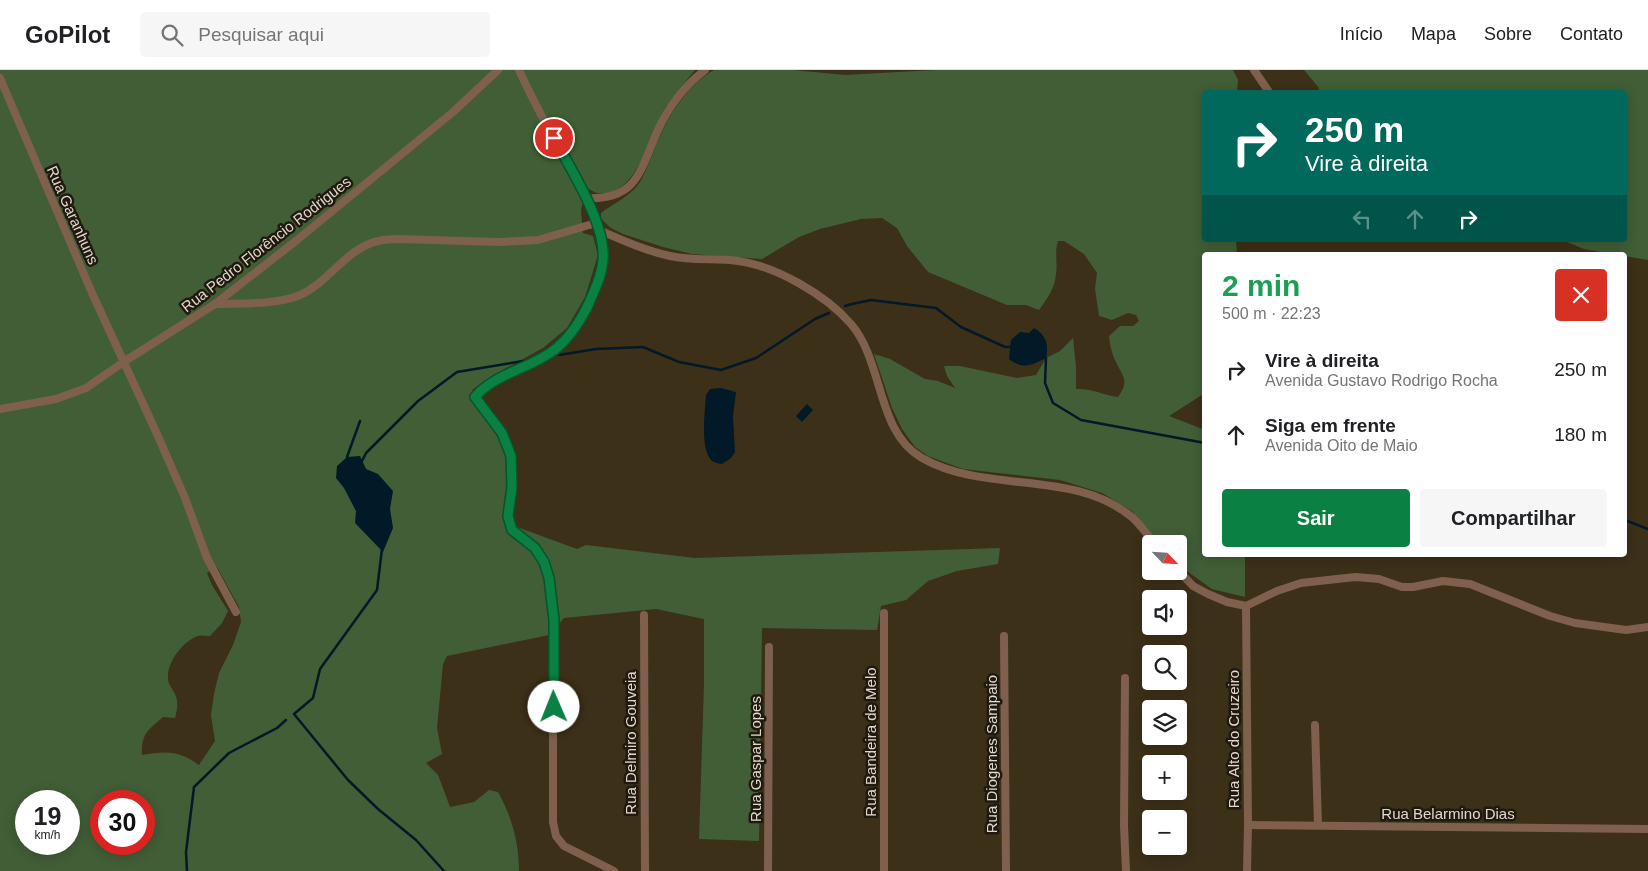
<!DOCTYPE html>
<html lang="pt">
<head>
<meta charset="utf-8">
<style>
  :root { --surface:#fff; --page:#f6f6f6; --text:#202124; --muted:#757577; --line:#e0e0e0; --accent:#0b8043 }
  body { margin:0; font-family:Arial,sans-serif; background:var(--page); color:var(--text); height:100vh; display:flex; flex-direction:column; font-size:19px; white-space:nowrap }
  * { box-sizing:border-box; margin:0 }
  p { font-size:16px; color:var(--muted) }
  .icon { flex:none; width:28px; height:28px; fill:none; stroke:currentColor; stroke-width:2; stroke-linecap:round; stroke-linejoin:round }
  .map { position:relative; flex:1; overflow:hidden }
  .drawer { position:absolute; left:1202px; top:182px; width:425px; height:305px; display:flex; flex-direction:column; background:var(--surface); border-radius:5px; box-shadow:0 2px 12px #0003 }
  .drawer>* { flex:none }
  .banner { position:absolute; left:1202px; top:20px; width:425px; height:152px; border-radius:5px; box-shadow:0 2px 12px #0003; background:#00695c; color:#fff; overflow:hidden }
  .needle { width:32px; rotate:115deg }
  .tools { position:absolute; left:1142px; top:465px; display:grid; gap:10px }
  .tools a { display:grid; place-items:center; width:45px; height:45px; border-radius:5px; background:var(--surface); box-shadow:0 2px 12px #0003; font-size:25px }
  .speed { position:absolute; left:15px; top:720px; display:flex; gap:10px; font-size:25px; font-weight:700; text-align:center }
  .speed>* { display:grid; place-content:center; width:65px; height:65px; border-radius:50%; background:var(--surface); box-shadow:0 2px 12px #0003; line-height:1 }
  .speed small { font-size:12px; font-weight:400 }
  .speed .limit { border:8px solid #d22; background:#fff; color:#111 }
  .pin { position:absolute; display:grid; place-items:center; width:42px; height:42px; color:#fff; margin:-21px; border:2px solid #fff; border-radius:50%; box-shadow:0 1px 5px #0007 }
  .me { position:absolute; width:55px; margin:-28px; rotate:359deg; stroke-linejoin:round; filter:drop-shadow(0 0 4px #0008) }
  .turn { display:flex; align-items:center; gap:18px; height:105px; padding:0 20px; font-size:22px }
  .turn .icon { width:65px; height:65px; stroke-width:2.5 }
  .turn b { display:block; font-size:35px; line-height:42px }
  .lanes { display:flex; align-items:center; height:48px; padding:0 20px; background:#0003; justify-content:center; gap:25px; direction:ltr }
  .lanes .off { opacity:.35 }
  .round { display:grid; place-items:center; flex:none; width:52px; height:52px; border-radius:5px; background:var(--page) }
  .head { display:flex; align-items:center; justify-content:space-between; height:85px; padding:0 20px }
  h1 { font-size:30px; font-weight:800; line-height:38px; color:#1e9e55 }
  .cta { display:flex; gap:10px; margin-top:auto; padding:10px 20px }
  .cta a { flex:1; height:58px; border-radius:5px; background:var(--accent); color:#fff; font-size:20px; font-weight:800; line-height:58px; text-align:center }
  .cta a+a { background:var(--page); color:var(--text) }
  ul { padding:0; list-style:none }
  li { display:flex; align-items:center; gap:15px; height:65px; padding:0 20px }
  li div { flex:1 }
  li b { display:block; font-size:19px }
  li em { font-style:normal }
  header { display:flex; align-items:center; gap:30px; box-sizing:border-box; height:70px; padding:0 25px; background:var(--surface); border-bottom:1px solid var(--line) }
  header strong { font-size:24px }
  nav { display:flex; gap:28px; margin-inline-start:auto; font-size:18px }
  .search { width:350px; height:45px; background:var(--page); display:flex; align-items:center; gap:12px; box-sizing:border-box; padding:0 18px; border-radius:5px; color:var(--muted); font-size:19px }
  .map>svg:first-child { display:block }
  .green { fill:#415e36; fill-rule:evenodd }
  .water { fill:#021928 }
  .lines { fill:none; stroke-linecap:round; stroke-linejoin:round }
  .stream { stroke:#021928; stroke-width:2.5 }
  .minor { stroke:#7e604d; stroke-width:8 }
  .route-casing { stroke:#07532c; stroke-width:12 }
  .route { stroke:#0b8043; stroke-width:9 }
  .labels { text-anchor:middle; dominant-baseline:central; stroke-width:5; stroke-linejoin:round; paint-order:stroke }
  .street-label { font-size:15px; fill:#e0d8ca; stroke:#1f190f }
</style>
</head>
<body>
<header>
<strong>GoPilot</strong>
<div class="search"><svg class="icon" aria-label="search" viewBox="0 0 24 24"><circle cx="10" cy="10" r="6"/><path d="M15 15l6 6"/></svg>Pesquisar aqui</div>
<nav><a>Início</a><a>Mapa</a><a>Sobre</a><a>Contato</a></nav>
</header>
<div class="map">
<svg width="1648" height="801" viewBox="0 0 1648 801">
  <rect width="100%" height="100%" fill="#3d3019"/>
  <g class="green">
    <path d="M0,0H695C683,15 669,29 661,46C648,71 635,129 597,123C593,122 590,119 586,118L581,140L583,163L593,166L598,185L585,227L567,258L543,278L492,306L472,320L482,329L511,379V449L517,457L577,479L586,475L695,488L1000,478L998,494L957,501L928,511L906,530L881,536L877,560L762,558L759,771L699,769L704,614V549L656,539L564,548L549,565L447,586L443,594L437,658L442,684L426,693L438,705L450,737L474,732L489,720L498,722C512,747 519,773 519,801H0ZM217,497L239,537L241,552L233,575L219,603L214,624L211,645L215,671L199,695C178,680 166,681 142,685C141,664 148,660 163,647L175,648C178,636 179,629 172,619C170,615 168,613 168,608C167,592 183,571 198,566C201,565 206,566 210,566L222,553L228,541L212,515L207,503ZM26,731H69V774H26ZM101,731H144V774H101Z"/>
    <path d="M714,0H793L845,5L935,0H1233L1238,10L1237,22H1205V170H1236L1237,185H1205V323L1169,346L1205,360V485H1245V527L1212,519L1181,497L1179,494V474H1159L1132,441L1102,423L1060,410L963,399L928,386L915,377L902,359L892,338L874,284L890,289L925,309L938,311L955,318L947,306L944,296H960L1017,308L1036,305L1046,288L1060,281L1073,268L1076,297V319C1091,318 1103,325 1118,327C1129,312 1124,308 1117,294C1112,285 1110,276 1109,266L1120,256H1133L1139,251L1136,245L1128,243L1112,250L1099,246L1095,219L1097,203L1084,184L1064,171H1058C1054,183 1058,192 1056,204C1055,218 1047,229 1039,240L1026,235H1007L928,202L907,176L897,158L882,148L861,149L820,159L799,167L762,189L692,184L663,177L623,164L611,158L601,149V143C614,133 631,126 640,112C649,96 654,78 662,62C673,38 691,13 714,0Z"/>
    <path d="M1304,0H1648V190L1584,179L1562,170H1625V22H1317L1319,18Z"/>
  </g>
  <g class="water">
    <path d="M1034,258C1046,265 1049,274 1046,288C1032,295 1023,300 1009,289L1011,270L1020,262L1029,263Z"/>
    <path d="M721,318L736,322L733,347L735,382L731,388L722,394C718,393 713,393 711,390C700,377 705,341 706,325L710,319Z"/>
    <path d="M807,334L813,340L802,352L796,346Z"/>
    <path d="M360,386L366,399L378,404L393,421L390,439L393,458L383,482L355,453L356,441L344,418L336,408L337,396L347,387Z"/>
  </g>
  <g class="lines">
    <g class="stream">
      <path d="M845,236L852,234L871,230L936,238L961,257L1005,277H1011"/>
      <path d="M559,285L596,279L643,277L679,292L721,300L756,288L815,249L829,243"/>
      <path d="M1044,286L1046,288L1045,313L1053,333L1081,350L1205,373"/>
      <path d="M348,390L347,387L360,351"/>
      <path d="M361,393L366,383L418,331L457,302L523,291"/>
      <path d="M1625,450L1648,459"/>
      <path d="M382,479L377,520L320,599L313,628L294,644L348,710L378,739L416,770L444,801"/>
      <path d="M187,801L186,782L194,717L229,683L277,658L286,650"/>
    </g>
    <g class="minor">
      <path d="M519,0C535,36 555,70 573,105C586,128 602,154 603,182C605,210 583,251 564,271C539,297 499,300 475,327L502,363L509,378L511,386L512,417L508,446L512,460L517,465L531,473L540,484L549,508L553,538L554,559L553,598V752L556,766L564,776L614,801"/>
      <path d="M1254,0L1269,22"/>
      <path d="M0,8L92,223L157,364L185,428L207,488L236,542"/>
      <path d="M585,128C638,131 640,100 658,60C669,36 684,16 705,0"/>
      <path d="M599,160C622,170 646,181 670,186C692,191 715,188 738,191C776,196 826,225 851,254C884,292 876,362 922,388C987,425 1074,398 1133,448C1141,456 1148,465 1155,474"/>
      <path d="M215,234C240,233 277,235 300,225C327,213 343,184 371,173C380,170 389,169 398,169L499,172L538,170L596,153"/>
      <path d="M0,339L56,329L86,318L125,291L215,234L297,170L453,42L498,0"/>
      <path d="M1179,501L1193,516L1208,524L1227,532L1246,536L1277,521L1301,513L1337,509L1356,507L1379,509L1402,517H1413L1443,511L1470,514L1550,546L1575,553L1626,560L1648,557"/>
      <path d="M1246,536L1248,755L1247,801"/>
      <path d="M884,543V801"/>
      <path d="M644,545L645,801"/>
      <path d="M1004,566L1006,801"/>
      <path d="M1125,608L1124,756L1126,801"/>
      <path d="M1315,655L1318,755"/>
      <path d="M1248,755L1648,759"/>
      <path d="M768,801L769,577"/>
    </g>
  </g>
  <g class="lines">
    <g class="route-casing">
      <path id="route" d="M554,68C571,100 606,153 603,190C602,205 595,219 589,233C580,252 568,271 550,283C525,300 495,304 475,327L502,363L508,378L511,386L512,417L508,446L512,460L535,478L544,492L549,508L554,550V637"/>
    </g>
    <use href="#route" class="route"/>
  </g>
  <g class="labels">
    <g class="street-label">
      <text transform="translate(73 145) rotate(66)">Rua Garanhuns</text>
      <text transform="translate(266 174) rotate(-38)">Rua Pedro Florêncio Rodrigues</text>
      <text transform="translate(1233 669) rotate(-90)">Rua Alto do Cruzeiro</text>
      <text transform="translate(870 672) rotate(-90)">Rua Bandeira de Melo</text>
      <text transform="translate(630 673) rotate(-90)">Rua Delmiro Gouveia</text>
      <text transform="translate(991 684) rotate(-90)">Rua Diogenes Sampaio</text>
      <text transform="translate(755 689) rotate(-90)">Rua Gaspar Lopes</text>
      <text x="1448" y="743">Rua Belarmino Dias</text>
    </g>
  </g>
</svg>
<div class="tools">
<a><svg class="needle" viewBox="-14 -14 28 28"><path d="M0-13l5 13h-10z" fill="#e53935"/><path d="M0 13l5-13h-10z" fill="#757577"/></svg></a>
<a><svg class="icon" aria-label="sound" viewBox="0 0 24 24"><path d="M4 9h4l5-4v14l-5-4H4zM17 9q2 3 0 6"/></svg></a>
<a><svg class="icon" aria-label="search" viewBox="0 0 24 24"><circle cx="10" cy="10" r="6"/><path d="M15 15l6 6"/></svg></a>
<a><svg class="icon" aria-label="layers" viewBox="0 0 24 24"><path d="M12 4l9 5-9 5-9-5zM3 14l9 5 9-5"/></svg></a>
<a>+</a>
<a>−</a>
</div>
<div class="speed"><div>19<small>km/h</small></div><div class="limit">30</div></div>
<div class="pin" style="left:554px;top:68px;background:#d93025"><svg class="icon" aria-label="arrive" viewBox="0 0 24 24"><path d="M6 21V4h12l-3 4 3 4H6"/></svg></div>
<svg class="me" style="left:554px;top:637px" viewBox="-20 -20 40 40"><circle r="19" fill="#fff"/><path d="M0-13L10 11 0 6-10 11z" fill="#0b8043"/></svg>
<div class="banner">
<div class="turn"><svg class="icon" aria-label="right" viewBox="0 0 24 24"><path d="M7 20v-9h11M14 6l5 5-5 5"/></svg><div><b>250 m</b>Vire à direita</div></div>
<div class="lanes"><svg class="icon off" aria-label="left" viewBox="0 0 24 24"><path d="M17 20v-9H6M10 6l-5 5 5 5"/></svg><svg class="icon off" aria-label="ahead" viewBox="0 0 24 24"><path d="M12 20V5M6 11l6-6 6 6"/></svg><svg class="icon" aria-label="right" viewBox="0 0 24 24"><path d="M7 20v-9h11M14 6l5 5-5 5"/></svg></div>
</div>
<section class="drawer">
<div class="head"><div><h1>2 min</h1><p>500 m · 22:23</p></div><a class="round" style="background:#d93025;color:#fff"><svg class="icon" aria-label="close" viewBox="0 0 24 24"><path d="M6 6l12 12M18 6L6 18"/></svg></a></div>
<ul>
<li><svg class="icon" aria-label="right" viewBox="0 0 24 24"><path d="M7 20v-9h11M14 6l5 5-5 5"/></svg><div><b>Vire à direita</b><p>Avenida Gustavo Rodrigo Rocha</p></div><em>250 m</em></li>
<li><svg class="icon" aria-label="ahead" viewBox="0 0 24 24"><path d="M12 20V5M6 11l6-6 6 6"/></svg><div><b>Siga em frente</b><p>Avenida Oito de Maio</p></div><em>180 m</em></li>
</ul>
<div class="cta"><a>Sair</a><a>Compartilhar</a></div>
</section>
</div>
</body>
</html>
